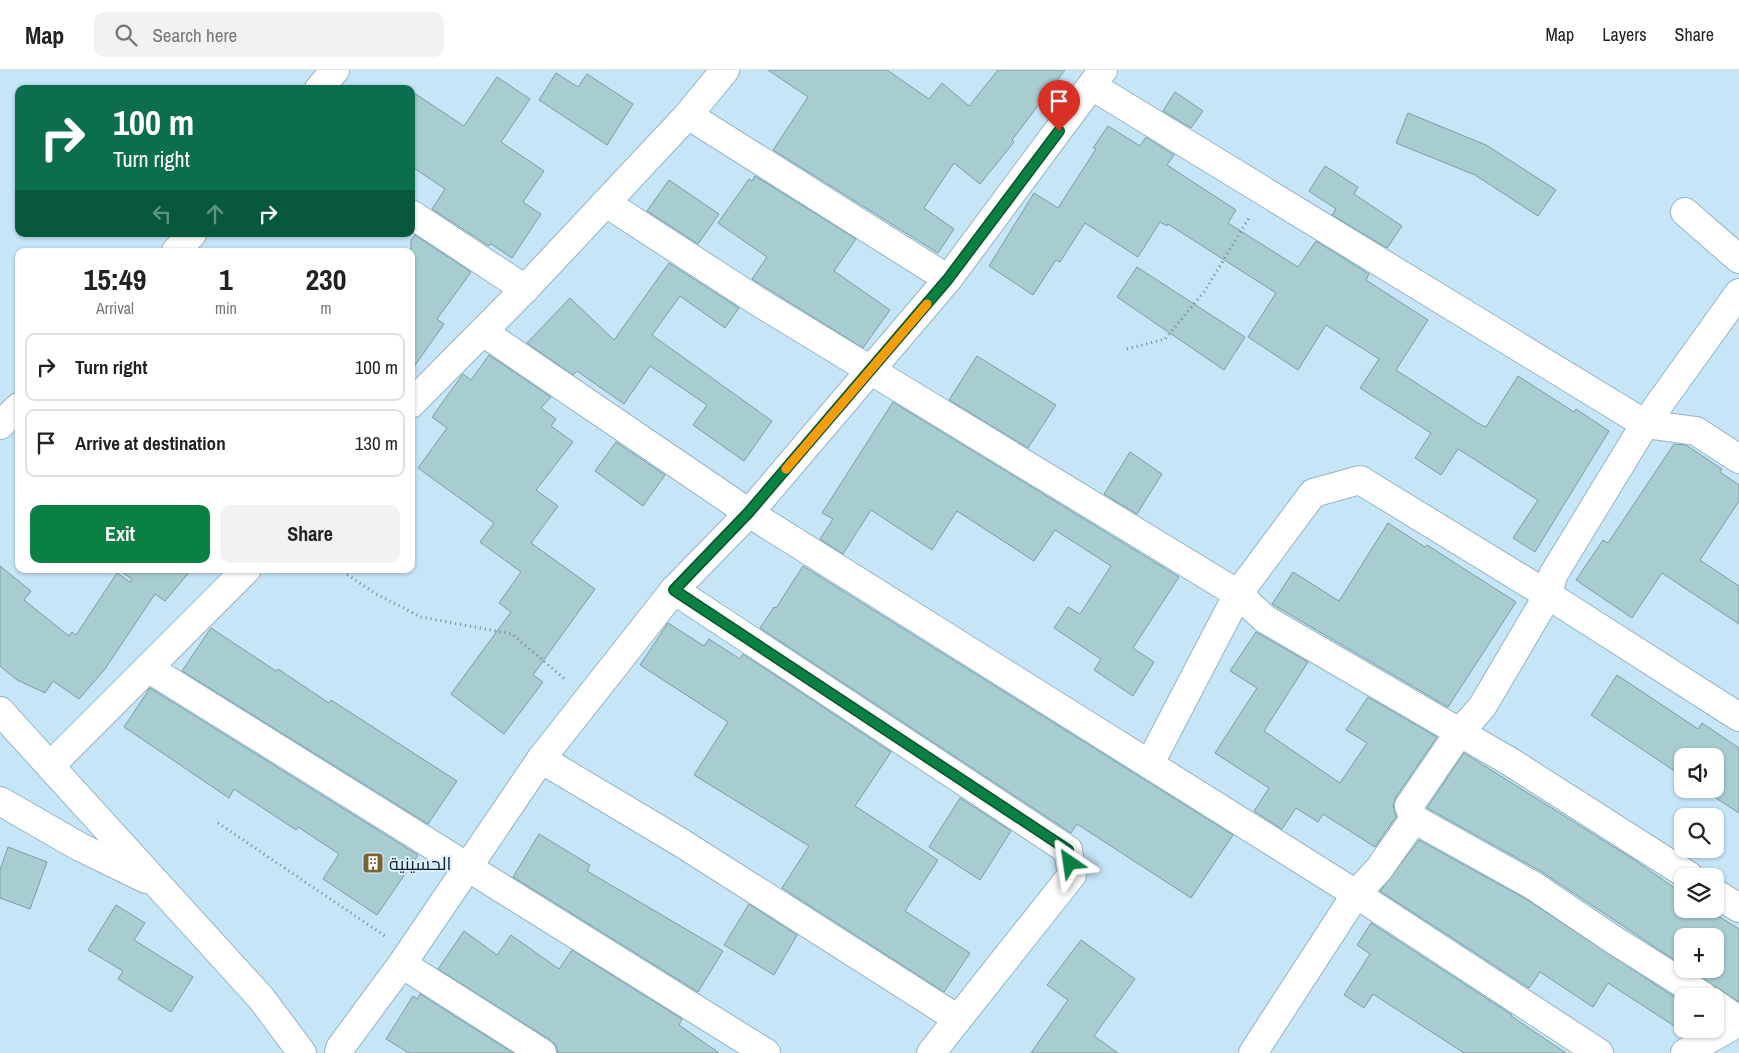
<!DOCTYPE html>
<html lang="en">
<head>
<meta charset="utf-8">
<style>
  :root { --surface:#fff; --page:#f2f2f2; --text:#222; --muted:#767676; --line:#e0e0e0; --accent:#0b8043 }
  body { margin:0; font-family:"Archivo Narrow",Cairo,sans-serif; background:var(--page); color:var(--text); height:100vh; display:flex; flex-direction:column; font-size:19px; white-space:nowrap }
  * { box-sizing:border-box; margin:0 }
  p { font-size:16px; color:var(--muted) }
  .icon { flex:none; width:28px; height:28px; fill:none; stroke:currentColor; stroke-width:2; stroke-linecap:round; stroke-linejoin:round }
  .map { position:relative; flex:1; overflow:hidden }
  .drawer { position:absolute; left:15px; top:178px; width:400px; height:325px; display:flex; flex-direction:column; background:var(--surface); border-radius:10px; box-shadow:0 1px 4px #0004 }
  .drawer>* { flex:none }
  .top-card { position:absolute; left:15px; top:15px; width:400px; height:152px; border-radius:10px; box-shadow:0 1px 4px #0004; background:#0b6e4f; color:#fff; overflow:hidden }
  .tools { position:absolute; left:1674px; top:678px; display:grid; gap:10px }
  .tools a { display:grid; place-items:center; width:50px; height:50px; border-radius:10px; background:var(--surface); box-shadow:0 1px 4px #0004; font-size:25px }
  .pin { position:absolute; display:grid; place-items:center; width:42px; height:42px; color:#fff; margin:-51px -21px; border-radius:50% 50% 50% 0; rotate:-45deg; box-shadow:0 0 5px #0007 }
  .pin .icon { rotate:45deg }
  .me { position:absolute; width:55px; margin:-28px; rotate:328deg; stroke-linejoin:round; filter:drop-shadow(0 0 4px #0008) }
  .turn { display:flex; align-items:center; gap:18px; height:105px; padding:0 15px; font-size:22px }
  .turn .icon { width:65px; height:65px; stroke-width:2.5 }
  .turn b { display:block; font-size:35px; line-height:42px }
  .lanes { display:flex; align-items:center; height:48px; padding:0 15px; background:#0003; justify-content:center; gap:25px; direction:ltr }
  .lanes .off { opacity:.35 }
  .eta { display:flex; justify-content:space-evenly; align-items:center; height:85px; text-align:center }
  .eta b { font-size:30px; font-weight:700; line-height:35px }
  .cta { display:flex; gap:10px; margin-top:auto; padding:10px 15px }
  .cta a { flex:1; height:58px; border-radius:10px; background:var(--accent); color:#fff; font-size:20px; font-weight:700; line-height:58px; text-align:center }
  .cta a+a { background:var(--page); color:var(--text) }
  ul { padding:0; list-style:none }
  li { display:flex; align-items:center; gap:15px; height:68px; margin:0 10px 8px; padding:0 5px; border:2px solid var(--line); border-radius:10px }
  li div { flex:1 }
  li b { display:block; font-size:19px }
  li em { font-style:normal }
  header { display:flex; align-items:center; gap:30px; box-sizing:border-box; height:70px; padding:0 25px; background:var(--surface); border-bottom:1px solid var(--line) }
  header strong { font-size:24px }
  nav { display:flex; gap:28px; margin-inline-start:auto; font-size:18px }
  .search { width:350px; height:45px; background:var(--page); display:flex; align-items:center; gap:12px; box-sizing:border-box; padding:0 18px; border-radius:10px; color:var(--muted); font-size:19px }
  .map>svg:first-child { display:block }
  .building { fill:#a8cdd1; stroke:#7a9ea2 }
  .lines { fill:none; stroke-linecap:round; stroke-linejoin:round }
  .minor-casing { stroke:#97b4c5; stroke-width:30 }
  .major-casing { stroke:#97b4c5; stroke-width:30 }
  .path { stroke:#728893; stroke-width:3; stroke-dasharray:1 4; stroke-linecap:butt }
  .minor { stroke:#fff; stroke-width:28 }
  .major { stroke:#fff; stroke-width:28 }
  .route-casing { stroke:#07532c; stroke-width:12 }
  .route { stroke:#0b8043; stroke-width:9 }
  .slow { stroke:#f59e0b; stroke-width:9 }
  .labels { text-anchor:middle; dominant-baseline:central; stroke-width:4; stroke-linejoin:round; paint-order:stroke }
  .poi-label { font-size:18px; fill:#111c22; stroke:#d8f1ff; text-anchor:start }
</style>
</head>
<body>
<header>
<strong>Map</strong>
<div class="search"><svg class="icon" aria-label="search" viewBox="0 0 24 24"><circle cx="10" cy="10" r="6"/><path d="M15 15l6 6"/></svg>Search here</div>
<nav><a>Map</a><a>Layers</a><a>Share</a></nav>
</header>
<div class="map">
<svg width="1739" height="983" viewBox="0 0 1739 983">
  <rect width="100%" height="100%" fill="#c6e5f6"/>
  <g class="building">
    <path d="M768,0H887L929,29L942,13L969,36L998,0H1065L1012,70L1014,72L980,114L954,93L924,138L954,159L938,183L773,80L808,27Z"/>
    <path d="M556,3L578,17L587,4L633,34L607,75L539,30Z"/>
    <path d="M497,7L530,29L501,72L544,101L523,132L541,144L512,188L491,174L489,176L432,139L445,119L411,96V21L464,56Z"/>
    <path d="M1175,22L1203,41L1191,58L1163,41Z"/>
    <path d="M1408,43L1486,75L1556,120L1538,146L1475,105L1396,73Z"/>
    <path d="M1108,56L1140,76L1146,67L1174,85L1167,95L1236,140L1228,153L1298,197L1316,171L1369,204L1366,210L1428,250L1396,300L1481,355L1486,357L1518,306L1574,342L1576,339L1609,361L1535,482L1513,468L1538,430L1458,379L1441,405L1415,388L1431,363L1360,318L1379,289L1326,255L1298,300L1248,267L1276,223L1168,154L1167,156L1160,152L1138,187L1085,153L1060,192L1056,190L1033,225L989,196L1034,123L1058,138L1096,79L1093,78Z"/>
    <path d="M1325,96L1358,117L1354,124L1402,156L1387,178L1332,145L1336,139L1309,121Z"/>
    <path d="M755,106L856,169L834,201L890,240L863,278L752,209L767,187L718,153L749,109L752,111Z"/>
    <path d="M669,110L719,144L698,174L647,141Z"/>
    <path d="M415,165L471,202L437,249L444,254L411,301V170Z"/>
    <path d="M669,193L739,238L725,258L680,226L652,265L772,351L744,391L693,355L707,335L650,296L624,334L577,301L573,305L527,273L570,228L614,270Z"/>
    <path d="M1137,197L1245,267L1224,300L1117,227Z"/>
    <path d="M489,285L551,327L541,338L556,349L551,356L573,372L536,420L558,436L531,473L595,519L533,605L543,612L504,664L451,624L511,542L499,533L521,502L480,472L494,453L418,398L447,358L432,347L463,304L471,310Z"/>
    <path d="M977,286L1056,335L1028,378L949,330Z"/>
    <path d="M893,332L1179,507L1133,578L1154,592L1133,626L1094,600L1101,589L1054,558L1068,537L1080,544L1111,496L1055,460L1034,491L957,441L932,480L871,440L843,484L820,469L833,449L822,443Z"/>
    <path d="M616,372L665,405L643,436L595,401Z"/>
    <path d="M1674,374L1686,375L1722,399L1720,402L1739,415V431L1700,490L1739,516V554L1662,503L1632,548L1576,510L1603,470L1608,473Z"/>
    <path d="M1130,382L1162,404L1137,444L1104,424Z"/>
    <path d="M1388,453L1425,477L1427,475L1516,532L1448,637L1272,534L1293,502L1339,531Z"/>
    <path d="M0,496L31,521L24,530L69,566L72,562L76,565L117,503L130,512L132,509L117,499H192L165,531L155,524L105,599L79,629L53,611L45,623L17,610L0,596Z"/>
    <path d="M803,496L1233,765L1191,828L1077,754L1071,763L760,558L774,537L776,538Z"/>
    <path d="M668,553L704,576L709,569L740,589L743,584L891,682L855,736L938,790L905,841L970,883L944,922L782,818L809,776L694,705L728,652L640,595Z"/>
    <path d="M211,558L276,601L278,599L329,633L331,630L457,711L428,754L182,601Z"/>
    <path d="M1256,562L1308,592L1264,661L1340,713L1367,673L1346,660L1368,627L1437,667L1396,727L1393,735L1396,747L1375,777L1323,744L1318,752L1296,738L1282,759L1254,741L1269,718L1215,683L1257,618L1230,601Z"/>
    <path d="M1617,605L1698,659L1702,653L1739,678V743L1702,719H1715V686H1682V706L1591,645Z"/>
    <path d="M150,618L418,785L377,845L323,809L339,784L298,757L296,760L234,719L229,728L124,657Z"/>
    <path d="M1464,683L1633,789L1682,823V839H1707L1739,859V932L1689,899H1715V866H1682V895L1542,802L1427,738Z"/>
    <path d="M960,728L1011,761L980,810L929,777Z"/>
    <path d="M539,764L590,795L587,801L723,881L698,922L513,807Z"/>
    <path d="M1419,770L1526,829L1682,932V961L1608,913L1593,937L1540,902L1529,918L1380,821Z"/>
    <path d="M8,777L47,792L30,839L0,828V800Z"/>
    <path d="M749,834L797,865L774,905L724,875Z"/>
    <path d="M116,835L145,853L134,870L193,907L171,942L118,909L123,901L88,880Z"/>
    <path d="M1371,853L1512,945L1511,946L1566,983H1464L1373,924L1364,938L1344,925L1370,884L1357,875Z"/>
    <path d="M464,861L497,885L511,865L559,899L572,880L682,949L679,955L719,983H558L556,975L550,970L438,899Z"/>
    <path d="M1081,870L1135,909L1094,966L1118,983H1031L1068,930L1047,915Z"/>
    <path d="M420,924L513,983H409L386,969L413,926L417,929Z"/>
  </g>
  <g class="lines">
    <g class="minor-casing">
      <g id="minor">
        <path d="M1092,16L1645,354L1696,361L1739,389"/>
        <path d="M319,19L335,0"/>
        <path d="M688,45L948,209"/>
        <path d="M606,133L757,231L1238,524L1265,549L1509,691L1689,806"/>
        <path d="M1685,142L1739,189"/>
        <path d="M411,144L525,219"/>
        <path d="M176,181L192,164"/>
        <path d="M483,262L749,443L1356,824L1599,983"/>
        <path d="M411,334L525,219L688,45L725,0"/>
        <path d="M0,355L19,337"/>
        <path d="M674,520L1068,780L1072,805L931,983"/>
        <path d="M148,598L766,983"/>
        <path d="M0,641L261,928L302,983"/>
        <path d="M541,689L680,772L958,949"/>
        <path d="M1150,693L1238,524L1313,423L1360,410L1548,525L1739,647"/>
        <path d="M50,696L247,499"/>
        <path d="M0,731L80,777L146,809"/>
        <path d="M1414,749L1534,816L1614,870L1703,926"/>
        <path d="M1715,823L1739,838"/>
        <path d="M402,894L542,983"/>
        <path d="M1715,934L1739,951"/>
        <path d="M339,983L340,978L402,894L541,689L674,520L749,443L948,209L1103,0"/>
        <path d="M1253,983L1356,824L1379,799L1414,749L1409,736L1459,663L1482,637L1548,525L1553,505L1645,354L1739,223"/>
      </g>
    </g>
    <g class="major-casing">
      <path id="major" d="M1685,983L1739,952"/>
    </g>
    <g class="path">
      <path d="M1127,279L1165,269L1204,222L1249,148"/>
      <path d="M339,499L376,524L421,547L512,564L566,610"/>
      <path d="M218,753L385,866"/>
    </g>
    <use href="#minor" class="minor"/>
    <use href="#major" class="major"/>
  </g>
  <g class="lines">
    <g class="route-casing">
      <path id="route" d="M1059,61L948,209L749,442L674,520L1068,780L1070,793"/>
    </g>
    <use href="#route" class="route"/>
    <path class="slow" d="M786,399L927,234"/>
  </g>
  <defs>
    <g id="building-square" transform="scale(1.125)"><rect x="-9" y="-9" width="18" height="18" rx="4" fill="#7a6233" stroke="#d8f1ff"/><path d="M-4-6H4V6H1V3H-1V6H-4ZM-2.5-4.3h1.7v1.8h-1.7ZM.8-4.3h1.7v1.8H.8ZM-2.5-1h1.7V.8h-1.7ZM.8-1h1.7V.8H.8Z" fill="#fff"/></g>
  </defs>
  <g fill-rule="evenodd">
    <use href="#building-square" x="373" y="793"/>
  </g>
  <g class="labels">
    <g class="poi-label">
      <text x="389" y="793">الحسينية</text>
    </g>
  </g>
</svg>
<div class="tools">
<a><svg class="icon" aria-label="sound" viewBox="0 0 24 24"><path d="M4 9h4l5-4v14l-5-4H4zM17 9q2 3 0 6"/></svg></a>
<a><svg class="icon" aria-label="search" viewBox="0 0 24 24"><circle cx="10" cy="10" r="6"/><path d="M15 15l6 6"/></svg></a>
<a><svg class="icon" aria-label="layers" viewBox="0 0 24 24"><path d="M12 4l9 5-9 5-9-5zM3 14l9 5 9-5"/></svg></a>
<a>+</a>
<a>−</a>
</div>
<div class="pin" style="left:1059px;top:61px;background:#d93025"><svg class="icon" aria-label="arrive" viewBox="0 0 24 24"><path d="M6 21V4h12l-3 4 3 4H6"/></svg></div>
<svg class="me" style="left:1070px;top:793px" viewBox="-20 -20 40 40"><path d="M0-17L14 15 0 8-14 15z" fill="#0b8043" stroke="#fff" stroke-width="4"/></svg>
<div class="top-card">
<div class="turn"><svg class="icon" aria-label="right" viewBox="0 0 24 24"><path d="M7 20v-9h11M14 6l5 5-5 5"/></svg><div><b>100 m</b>Turn right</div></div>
<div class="lanes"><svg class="icon off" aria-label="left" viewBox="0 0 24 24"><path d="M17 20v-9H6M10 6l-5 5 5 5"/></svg><svg class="icon off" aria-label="ahead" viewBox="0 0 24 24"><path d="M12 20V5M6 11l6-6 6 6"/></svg><svg class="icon" aria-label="right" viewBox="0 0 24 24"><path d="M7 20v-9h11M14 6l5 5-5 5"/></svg></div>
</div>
<section class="drawer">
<div class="eta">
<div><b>15:49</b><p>Arrival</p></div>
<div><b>1</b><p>min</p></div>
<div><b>230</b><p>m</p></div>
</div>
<ul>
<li><svg class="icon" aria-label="right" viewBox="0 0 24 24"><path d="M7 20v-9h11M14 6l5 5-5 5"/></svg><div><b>Turn right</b></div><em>100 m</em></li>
<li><svg class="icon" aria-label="arrive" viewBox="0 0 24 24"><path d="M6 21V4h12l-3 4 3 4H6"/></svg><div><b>Arrive at destination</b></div><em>130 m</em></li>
</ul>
<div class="cta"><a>Exit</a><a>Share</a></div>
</section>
</div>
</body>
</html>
